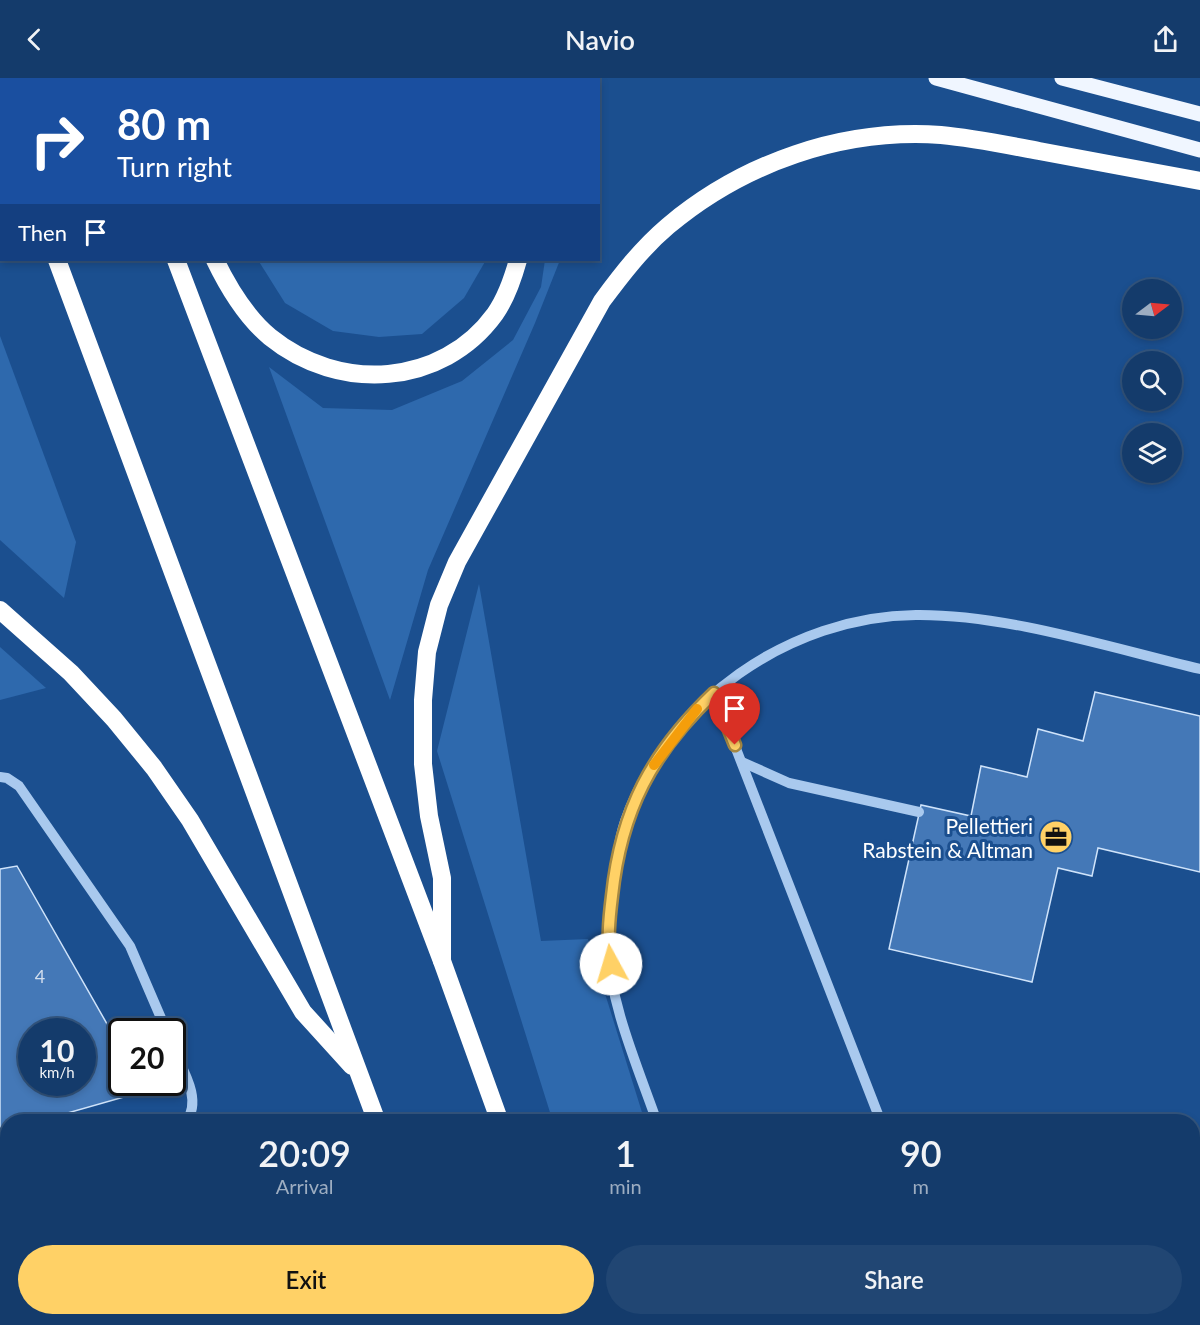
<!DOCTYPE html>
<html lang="en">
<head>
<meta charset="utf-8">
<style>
  :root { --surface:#143b6b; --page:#214673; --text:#f1f3f6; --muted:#9dadc1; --line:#33557e; --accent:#ffd166 }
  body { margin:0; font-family:Lato,sans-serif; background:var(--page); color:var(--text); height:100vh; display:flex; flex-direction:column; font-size:22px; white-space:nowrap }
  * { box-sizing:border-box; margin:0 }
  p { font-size:20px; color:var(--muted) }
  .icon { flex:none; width:33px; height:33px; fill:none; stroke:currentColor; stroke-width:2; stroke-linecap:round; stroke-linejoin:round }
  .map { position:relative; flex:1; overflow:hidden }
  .panel { position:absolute; left:0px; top:1036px; width:1200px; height:212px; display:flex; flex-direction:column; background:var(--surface); border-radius:24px 24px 0 0; box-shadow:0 3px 9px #0003,0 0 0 2px var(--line) }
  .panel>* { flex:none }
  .guide { position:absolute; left:0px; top:0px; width:600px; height:183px; box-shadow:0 3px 9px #0003,0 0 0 2px var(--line); background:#1a4fa0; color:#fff; overflow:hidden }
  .needle { width:39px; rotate:74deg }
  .buttons { position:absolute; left:1122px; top:201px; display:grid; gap:12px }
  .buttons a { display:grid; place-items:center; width:60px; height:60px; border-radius:50%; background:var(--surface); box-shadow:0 3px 9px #0003,0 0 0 2px var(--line); font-size:30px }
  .speed { position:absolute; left:18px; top:940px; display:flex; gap:12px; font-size:30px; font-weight:700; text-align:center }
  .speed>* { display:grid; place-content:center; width:78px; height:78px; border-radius:50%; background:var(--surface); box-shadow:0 3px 9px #0003,0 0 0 2px var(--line); line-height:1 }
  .speed small { font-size:15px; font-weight:400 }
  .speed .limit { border:3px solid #111; border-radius:9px; background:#fff; color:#111 }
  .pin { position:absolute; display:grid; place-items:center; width:51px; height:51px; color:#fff; margin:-62px -26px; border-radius:50% 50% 50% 0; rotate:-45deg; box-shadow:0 0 6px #0007 }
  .pin .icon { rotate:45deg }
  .me { position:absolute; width:66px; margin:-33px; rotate:354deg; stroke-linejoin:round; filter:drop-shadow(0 0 4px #0008) }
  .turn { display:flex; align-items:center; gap:21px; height:126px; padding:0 18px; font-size:27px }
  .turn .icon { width:78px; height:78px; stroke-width:2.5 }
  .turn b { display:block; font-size:42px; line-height:51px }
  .then { display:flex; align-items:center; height:57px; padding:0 18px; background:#0003; gap:12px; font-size:22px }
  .eta { display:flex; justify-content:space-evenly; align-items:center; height:102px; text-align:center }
  .eta b { font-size:36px; font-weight:600; line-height:42px }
  .cta { display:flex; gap:12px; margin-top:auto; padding:12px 18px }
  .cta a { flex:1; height:69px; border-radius:36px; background:var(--accent); color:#111; font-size:24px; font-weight:600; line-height:69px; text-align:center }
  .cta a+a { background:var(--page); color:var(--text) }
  header { display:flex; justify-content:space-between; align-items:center; height:78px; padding:0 18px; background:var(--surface); font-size:27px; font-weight:600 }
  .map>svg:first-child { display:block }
  .green { fill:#2e69ad }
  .building { fill:#4478b7; stroke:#cfe3fa; stroke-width:1.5; fill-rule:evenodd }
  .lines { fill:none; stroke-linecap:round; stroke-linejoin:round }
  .minor { stroke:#a9c9ee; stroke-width:10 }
  .major { stroke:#f0f6ff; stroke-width:15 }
  .highway { stroke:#fff; stroke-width:18 }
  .route-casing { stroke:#a68842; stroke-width:15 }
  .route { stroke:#ffd166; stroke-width:10 }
  .slow { stroke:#f59e0b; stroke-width:10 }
  .labels { text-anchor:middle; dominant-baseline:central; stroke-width:6; stroke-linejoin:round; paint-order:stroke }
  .number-label { font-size:18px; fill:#d0dded }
  .poi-label { font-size:21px; fill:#fff; stroke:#1b4f8f; text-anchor:end }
</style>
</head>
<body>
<header><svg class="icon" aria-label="back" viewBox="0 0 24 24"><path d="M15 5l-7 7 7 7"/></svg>Navio<svg class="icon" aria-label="share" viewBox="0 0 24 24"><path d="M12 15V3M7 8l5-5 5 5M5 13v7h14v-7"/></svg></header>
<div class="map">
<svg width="1200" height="1247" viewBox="0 0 1200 1247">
  <rect width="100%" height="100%" fill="#1b4f8f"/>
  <g class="green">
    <path d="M178,0H452L453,1L179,2Z"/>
    <path d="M258,182H486L464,220L422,256L379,259L333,253L285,225Z"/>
    <path d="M545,182H560L535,245L428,492L390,622L269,289L323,330L392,332L462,303L513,262L541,209Z"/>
    <path d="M0,258L76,464L64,520L0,462Z"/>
    <path d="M479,506L541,863L588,861L645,1044H553L437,673Z"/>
    <path d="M0,569L46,610L0,622Z"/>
    <path d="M627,1241H706L708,1247H629Z"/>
  </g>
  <g class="building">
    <path d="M1095,614L1200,638V794L1098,770L1092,798L1058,790L1032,904L889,871L921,727L971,738L981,688L1027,699L1038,651L1083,663Z"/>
    <path d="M17,788L119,967L122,1005H128L131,1017L36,1044H8V1052L0,1054V791ZM32,954H82V1005H32Z"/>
    <path d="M1192,1073L1200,1075V1218L1192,1216Z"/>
  </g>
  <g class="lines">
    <g class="minor">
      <path d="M714,614L881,1044"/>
      <path d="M742,684L789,705L919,734"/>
      <path d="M0,699L7,700L19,708L130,868L167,954"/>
      <path d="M172,968C182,991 203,1021 186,1044"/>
      <path d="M657,1044C637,987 610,926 607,865C607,850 610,835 612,821C614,796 617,767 625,743C667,624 790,538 916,537C1006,536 1111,570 1200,591"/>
      <path d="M0,1103L8,1101"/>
      <path d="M279,1240L281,1247"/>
      <path d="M724,1240L726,1247"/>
      <path d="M958,1240L960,1247"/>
      <path d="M15,1247L37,1240"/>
    </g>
    <g class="major">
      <path d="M936,0L1200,72"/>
      <path d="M1062,0L1200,36"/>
    </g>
    <g class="highway">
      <path d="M109,0V2"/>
      <path d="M483,0L484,2"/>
      <path d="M0,32L2,35"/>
      <path d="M57,182L377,1044"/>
      <path d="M176,182L442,883L500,1044"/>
      <path d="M215,182C228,209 246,239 270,259C339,315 442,309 495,236C507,219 513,200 518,182"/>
      <path d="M0,532L71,595L114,641L154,690L190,742L303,934L352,988"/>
      <path d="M442,883V800L429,738L423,686V622L427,574L439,527L457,484L602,223C622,196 642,170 668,148C743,85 842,50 941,57C974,60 1007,67 1039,73C1093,83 1146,93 1200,103"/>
      <path d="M452,1240L454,1247"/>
      <path d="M570,1240L573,1247"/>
    </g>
  </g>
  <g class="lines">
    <g class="route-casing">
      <path id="route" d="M611,886C607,863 609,842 612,818C621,732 652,674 714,615L735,667"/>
    </g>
    <use href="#route" class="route"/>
    <path class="slow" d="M654,687L697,631"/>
  </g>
  <defs>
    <g id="office-disc" transform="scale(1.725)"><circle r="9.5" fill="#ffd166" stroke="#1b4f8f"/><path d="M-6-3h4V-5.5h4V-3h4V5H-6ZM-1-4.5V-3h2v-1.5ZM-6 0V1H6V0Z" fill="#111"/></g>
  </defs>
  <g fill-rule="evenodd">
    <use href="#office-disc" x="1056" y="759"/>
  </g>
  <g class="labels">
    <g class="number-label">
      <text x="40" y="898">4</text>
    </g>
    <g class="poi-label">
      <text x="1033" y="747">Pellettieri<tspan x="1033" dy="24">Rabstein &amp; Altman</tspan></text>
    </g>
  </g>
</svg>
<div class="buttons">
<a><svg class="needle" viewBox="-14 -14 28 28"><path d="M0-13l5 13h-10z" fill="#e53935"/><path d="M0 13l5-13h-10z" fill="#9dadc1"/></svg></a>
<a><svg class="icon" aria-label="search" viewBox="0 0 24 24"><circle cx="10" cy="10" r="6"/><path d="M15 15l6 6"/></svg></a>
<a><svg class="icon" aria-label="layers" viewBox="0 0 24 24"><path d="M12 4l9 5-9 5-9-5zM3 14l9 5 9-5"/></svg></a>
</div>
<div class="speed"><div>10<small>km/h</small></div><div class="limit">20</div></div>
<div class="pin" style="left:735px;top:667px;background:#d93025"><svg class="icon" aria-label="arrive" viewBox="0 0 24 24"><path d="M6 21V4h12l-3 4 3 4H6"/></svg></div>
<svg class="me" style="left:611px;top:886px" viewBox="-20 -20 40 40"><circle r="19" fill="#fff"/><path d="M0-13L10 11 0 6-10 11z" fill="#ffd166"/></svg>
<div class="guide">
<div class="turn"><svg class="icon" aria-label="right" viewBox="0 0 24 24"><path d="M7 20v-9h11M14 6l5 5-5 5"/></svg><div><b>80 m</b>Turn right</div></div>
<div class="then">Then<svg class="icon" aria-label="arrive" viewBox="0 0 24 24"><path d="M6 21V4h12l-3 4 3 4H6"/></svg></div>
</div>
<section class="panel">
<div class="eta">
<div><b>20:09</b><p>Arrival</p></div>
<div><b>1</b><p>min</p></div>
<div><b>90</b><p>m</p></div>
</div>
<div class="cta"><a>Exit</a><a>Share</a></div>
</section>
</div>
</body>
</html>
